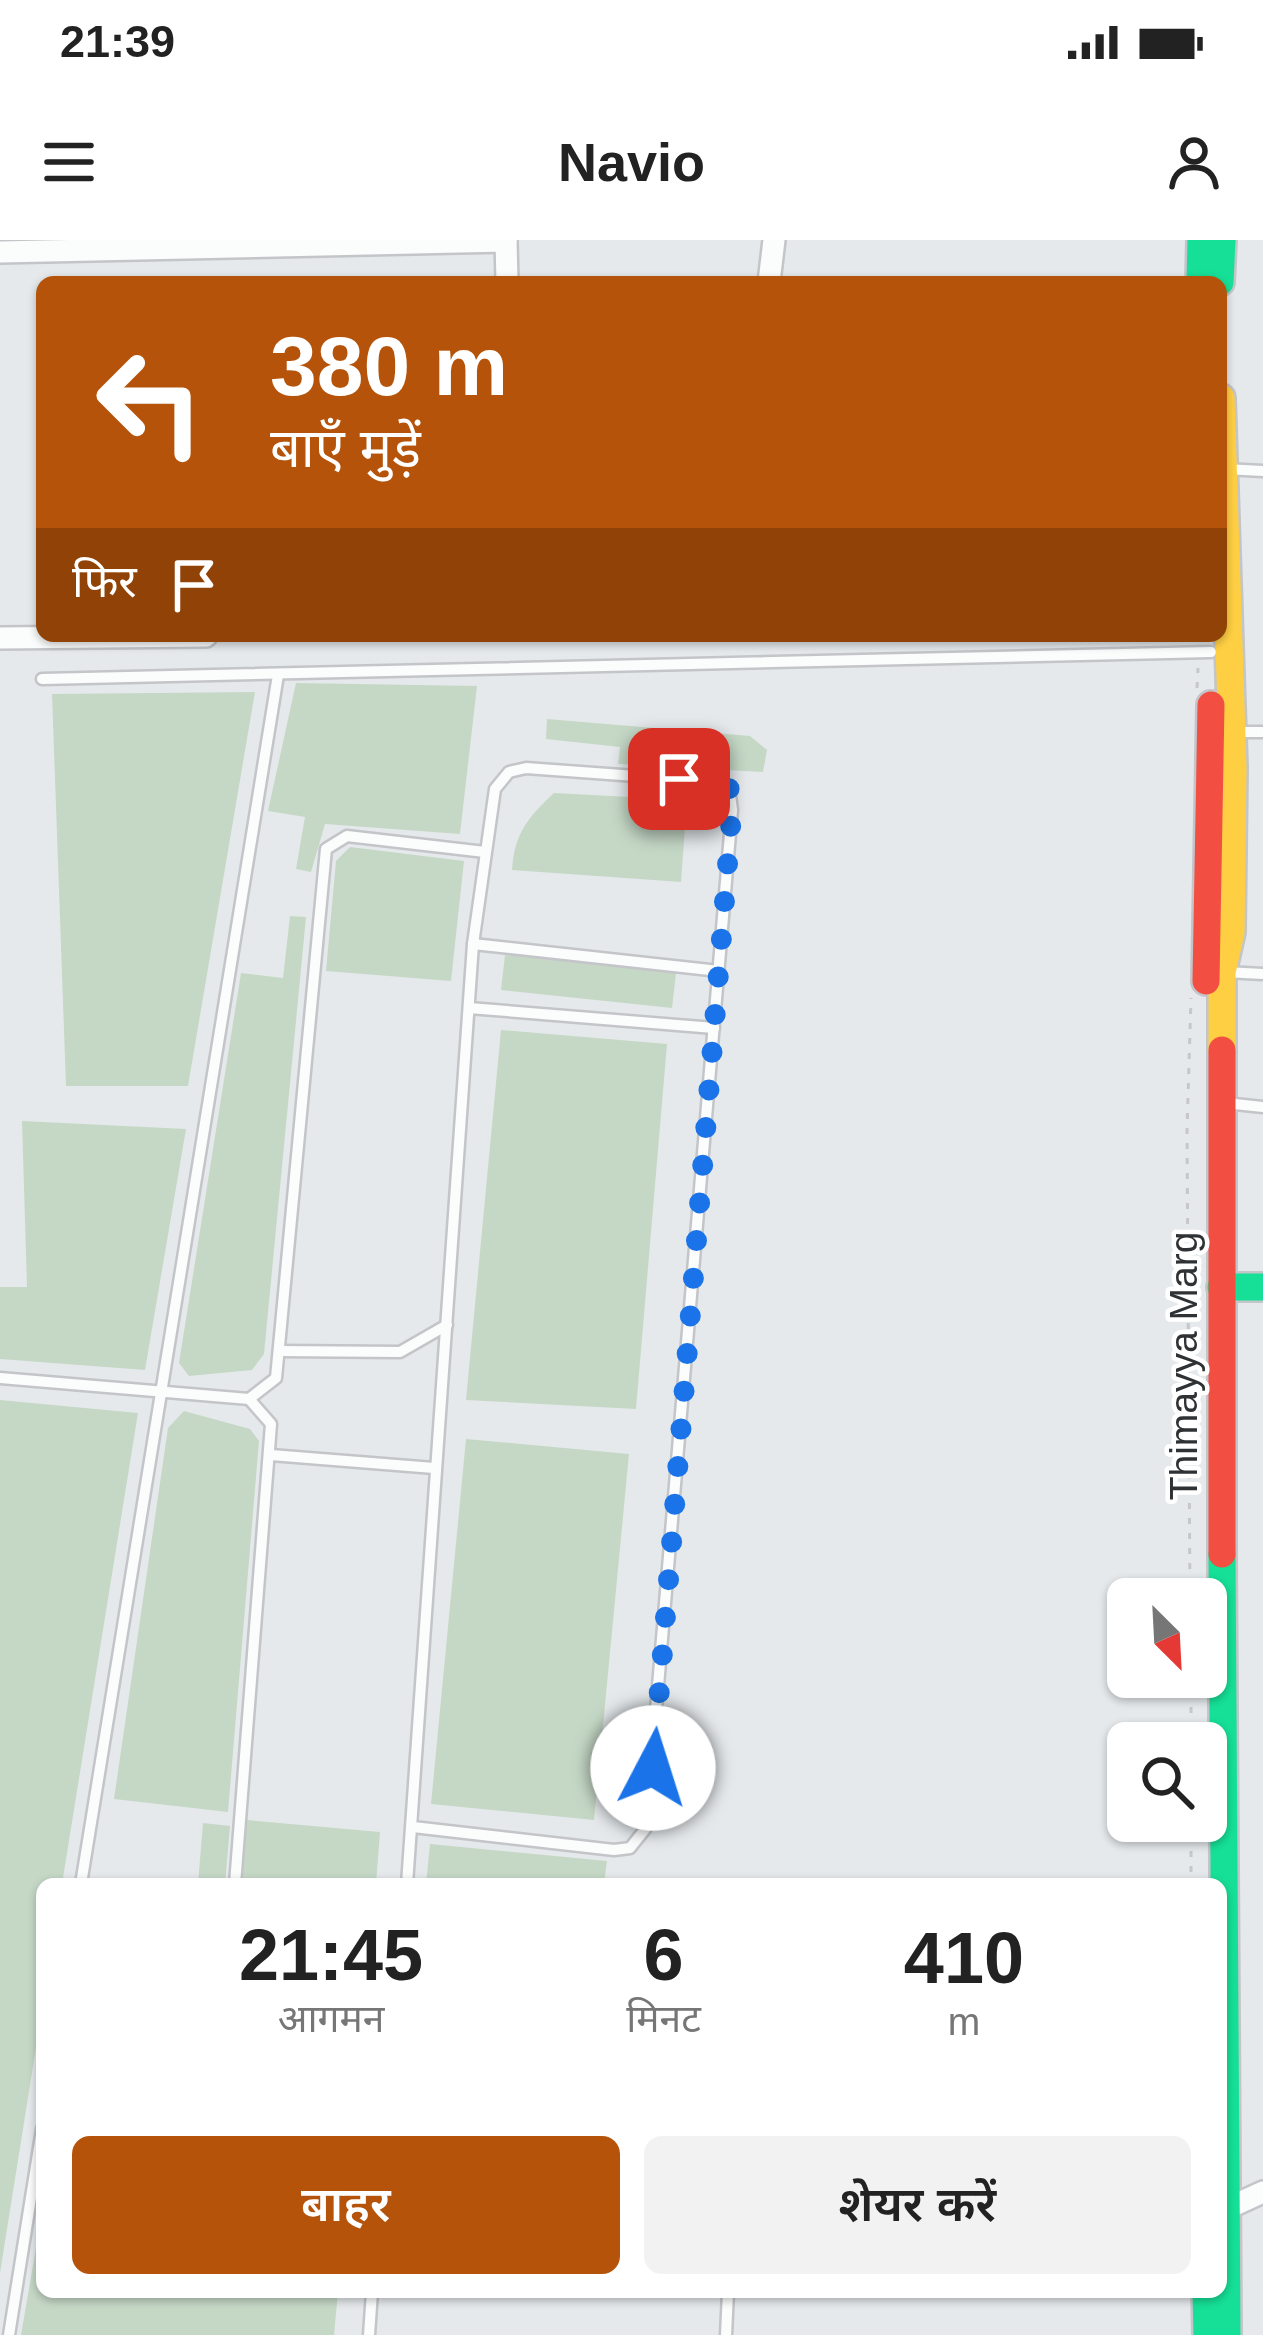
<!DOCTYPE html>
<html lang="hi">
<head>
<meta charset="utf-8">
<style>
  :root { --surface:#fff; --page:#f2f2f2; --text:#222; --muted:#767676; --accent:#b45309 }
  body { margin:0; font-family:Arial,"Noto Sans Devanagari",sans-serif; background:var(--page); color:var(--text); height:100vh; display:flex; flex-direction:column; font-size:45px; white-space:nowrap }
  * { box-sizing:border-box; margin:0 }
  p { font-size:39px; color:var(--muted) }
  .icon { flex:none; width:66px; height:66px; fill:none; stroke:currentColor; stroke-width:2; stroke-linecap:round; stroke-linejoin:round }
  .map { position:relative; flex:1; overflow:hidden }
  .panel { position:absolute; left:36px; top:1638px; width:1191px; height:420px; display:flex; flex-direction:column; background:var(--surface); border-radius:18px; box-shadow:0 3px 9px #0004 }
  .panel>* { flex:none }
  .hud { position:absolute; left:36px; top:36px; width:1191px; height:366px; border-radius:18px; box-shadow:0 3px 9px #0004; background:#b45309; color:#fff; overflow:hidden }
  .needle { width:78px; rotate:156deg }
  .fabs { position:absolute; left:1107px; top:1338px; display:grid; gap:24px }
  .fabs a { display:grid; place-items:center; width:120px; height:120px; border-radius:18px; background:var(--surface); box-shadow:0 3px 9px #0004; font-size:60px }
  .pin { position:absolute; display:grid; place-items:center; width:102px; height:102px; color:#fff; margin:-51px; border-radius:24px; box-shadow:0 6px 18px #0006 }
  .me { position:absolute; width:132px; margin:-66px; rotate:5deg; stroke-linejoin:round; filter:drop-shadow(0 0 9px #0008) }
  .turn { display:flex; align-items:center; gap:42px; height:252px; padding:0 36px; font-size:54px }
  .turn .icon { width:156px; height:156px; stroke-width:2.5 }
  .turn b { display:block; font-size:84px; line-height:102px }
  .then { display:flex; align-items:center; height:114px; padding:0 36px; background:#0003; gap:24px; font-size:45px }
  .eta { display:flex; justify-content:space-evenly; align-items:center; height:204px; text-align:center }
  .eta b { font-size:72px; font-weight:600; line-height:84px }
  .action { display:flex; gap:24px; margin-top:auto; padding:24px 36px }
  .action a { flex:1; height:138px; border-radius:18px; background:var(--accent); color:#fff; font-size:48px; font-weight:600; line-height:138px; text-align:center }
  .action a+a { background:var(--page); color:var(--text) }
  .status { display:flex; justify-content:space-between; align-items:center; height:84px; padding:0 60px; background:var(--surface); direction:ltr }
  .status svg { height:33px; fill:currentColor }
  header { display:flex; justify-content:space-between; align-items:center; height:156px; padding:0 36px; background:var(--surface); font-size:54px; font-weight:600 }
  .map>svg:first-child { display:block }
  .green { fill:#c5d8c6 }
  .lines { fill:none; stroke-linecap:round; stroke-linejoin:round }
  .lane-casing { stroke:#c3c5c8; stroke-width:15 }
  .street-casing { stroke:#c3c5c8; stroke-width:26 }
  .fast-casing { stroke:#c3c5c8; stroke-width:32 }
  .slow-casing { stroke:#c3c5c8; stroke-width:32 }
  .jam-casing { stroke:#c3c5c8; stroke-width:32 }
  .path { stroke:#c6c7c8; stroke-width:3; stroke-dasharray:6 9; stroke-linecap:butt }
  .lane { stroke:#fbfcfc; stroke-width:10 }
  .street { stroke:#fbfcfc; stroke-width:21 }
  .fast { stroke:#16e098; stroke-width:27 }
  .slow { stroke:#ffcf43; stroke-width:27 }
  .jam { stroke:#f24e42; stroke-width:27 }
  .route { stroke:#1a73e8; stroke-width:21; stroke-dasharray:0 37.8 }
  .labels { text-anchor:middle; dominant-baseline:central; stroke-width:9; stroke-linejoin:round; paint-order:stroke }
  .street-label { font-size:39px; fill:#2f3234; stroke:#fff }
</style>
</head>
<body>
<div class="status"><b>21:39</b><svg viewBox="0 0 49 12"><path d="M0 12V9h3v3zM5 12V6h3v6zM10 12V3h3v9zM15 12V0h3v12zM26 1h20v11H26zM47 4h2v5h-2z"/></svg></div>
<header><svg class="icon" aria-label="menu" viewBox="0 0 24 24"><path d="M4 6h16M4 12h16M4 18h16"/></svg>Navio<svg class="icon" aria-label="person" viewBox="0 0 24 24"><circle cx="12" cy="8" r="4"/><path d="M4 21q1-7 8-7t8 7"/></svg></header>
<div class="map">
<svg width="1263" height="2095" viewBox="0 0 1263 2095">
  <rect width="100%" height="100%" fill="#e5e9ec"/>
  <g class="green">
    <path d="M296,443L477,446L460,594L325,584L311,632L296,629L305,577L268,571Z"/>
    <path d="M255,452L188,846H66L52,454Z"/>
    <path d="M547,479L750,496L767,510L763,532L618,524L620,507L546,499Z"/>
    <path d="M554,553L687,560L681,642L512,630C514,594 528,577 554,553Z"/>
    <path d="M350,607L464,621L451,741L326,731L336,621Z"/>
    <path d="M290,676L306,677L264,1114L252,1130L189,1136L179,1123L241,733L283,738Z"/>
    <path d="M505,715L676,733L672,768L501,750Z"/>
    <path d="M501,790L667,804L636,1169L466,1160Z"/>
    <path d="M22,881L186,889L145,1130L0,1119V1047H27Z"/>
    <path d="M0,1160L138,1173L62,1644H42V1770L0,2033Z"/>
    <path d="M184,1171L250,1189L259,1201L228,1572L114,1559L168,1188Z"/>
    <path d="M466,1199L629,1214L594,1580L431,1564Z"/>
    <path d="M247,1580L380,1592L376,1644H241Z"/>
    <path d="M203,1583L230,1586L225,1644H198Z"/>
    <path d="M430,1604L607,1621L604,1644H426Z"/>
    <path d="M42,1973V2052H338L334,2095H21Z"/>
  </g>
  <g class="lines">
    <g class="lane-casing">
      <g id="lane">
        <path d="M1224,229L1263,231"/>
        <path d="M42,439L1211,412"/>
        <path d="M1237,492H1263"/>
        <path d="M473,704L719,731"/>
        <path d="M1225,732L1263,734"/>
        <path d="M469,768L714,788"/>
        <path d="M1225,863L1263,867"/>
        <path d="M280,1111L400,1112L447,1085"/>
        <path d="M0,1138L249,1159"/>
        <path d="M271,1215L434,1228"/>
        <path d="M81,1644L278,435"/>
        <path d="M235,1644L271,1184L249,1159L276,1138L326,609L347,596L485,612"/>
        <path d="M407,1644L473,704L495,549L509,532L526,528L718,542L729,548L732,570L646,1588L630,1608L614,1610L413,1587"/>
        <path d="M9,2095L42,1889"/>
        <path d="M369,2095L372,2052"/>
        <path d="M726,2095L728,2052"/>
      </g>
    </g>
    <g class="street-casing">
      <g id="street">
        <path d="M506,0L507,42"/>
        <path d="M0,12L506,1"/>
        <path d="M769,42L774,0"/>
        <path d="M0,398L206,396"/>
        <path d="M1226,1969L1263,1952"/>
      </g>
    </g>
    <g class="fast-casing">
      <g id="fast">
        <path d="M1200,42L1201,0"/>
        <path d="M1220,42L1222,0"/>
        <path d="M1221,1047H1263"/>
        <path d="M1222,1314L1227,2095"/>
        <path d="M1206,2052L1207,2095"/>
      </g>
    </g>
    <g class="slow-casing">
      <path id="slow" d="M1221,158L1233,528L1231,692L1222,732V810"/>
    </g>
    <g class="jam-casing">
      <g id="jam">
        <path d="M1206,741L1211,465"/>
        <path d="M1222,810V1314"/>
      </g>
    </g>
    <g class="path">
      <path d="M1197,448L1198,428"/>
      <path d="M1190,1359L1187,890L1191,758"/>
      <path d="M1191,1437V1503"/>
      <path d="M1191,1581V1644"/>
    </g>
    <use href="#lane" class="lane"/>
    <use href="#street" class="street"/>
    <use href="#fast" class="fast"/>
    <use href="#slow" class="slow"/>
    <use href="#jam" class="jam"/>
  </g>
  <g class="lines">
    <path class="route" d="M653,1528L732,570L729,548L718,542L679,539"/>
  </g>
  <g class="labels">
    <g class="street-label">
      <text transform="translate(1183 1126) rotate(-90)">Thimayya Marg</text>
    </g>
  </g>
</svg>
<div class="fabs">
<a><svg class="needle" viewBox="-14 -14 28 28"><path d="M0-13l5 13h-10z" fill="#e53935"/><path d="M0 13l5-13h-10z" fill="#767676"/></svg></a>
<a><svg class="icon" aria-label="search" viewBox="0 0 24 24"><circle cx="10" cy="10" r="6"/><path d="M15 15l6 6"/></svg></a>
</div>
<div class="pin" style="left:679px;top:539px;background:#d93025"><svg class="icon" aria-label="arrive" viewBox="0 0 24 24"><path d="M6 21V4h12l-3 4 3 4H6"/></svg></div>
<svg class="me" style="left:653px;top:1528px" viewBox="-20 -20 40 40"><circle r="19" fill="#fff"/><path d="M0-13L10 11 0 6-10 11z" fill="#1a73e8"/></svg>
<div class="hud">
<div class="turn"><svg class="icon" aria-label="left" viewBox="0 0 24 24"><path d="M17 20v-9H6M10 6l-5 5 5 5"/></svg><div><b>380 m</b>बाएँ मुड़ें</div></div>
<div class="then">फिर<svg class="icon" aria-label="arrive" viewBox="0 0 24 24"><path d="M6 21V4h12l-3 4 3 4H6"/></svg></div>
</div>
<section class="panel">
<div class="eta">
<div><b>21:45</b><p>आगमन</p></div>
<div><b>6</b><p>मिनट</p></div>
<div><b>410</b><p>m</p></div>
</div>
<div class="action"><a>बाहर</a><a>शेयर करें</a></div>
</section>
</div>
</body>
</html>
